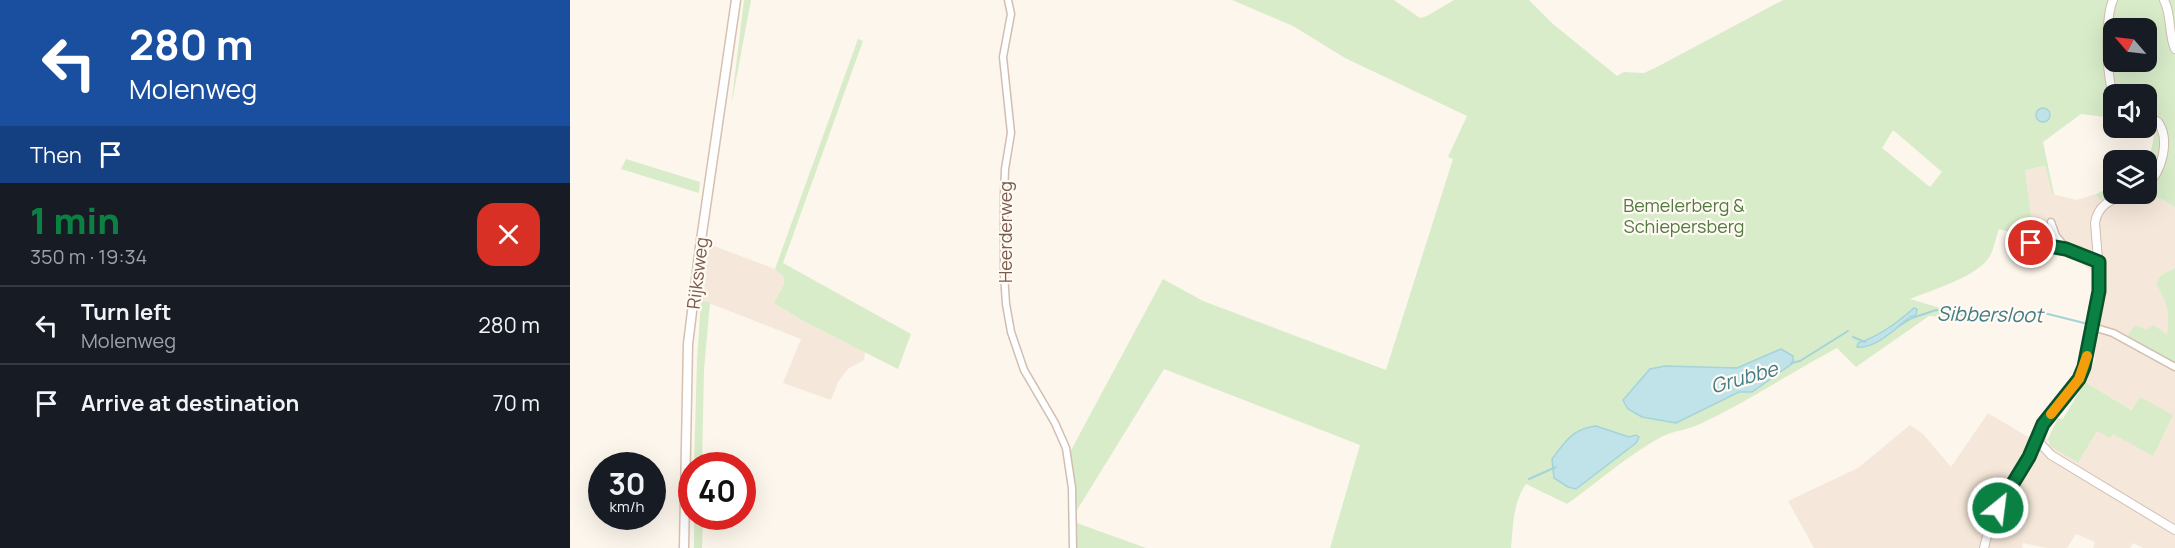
<!DOCTYPE html>
<html lang="en">
<head>
<meta charset="utf-8">
<style>
  :root { --surface:#171b24; --page:#20242c; --text:#f1f3f6; --muted:#9ea1a6; --line:#363941; --accent:#0b8043 }
  body { margin:0; font-family:Manrope,sans-serif; background:var(--page); color:var(--text); height:100vh; display:flex; flex-direction:column; font-size:22px; white-space:nowrap }
  * { box-sizing:border-box; margin:0 }
  p { font-size:20px; color:var(--muted) }
  .icon { flex:none; width:33px; height:33px; fill:none; stroke:currentColor; stroke-width:2; stroke-linecap:round; stroke-linejoin:round }
  .map { position:relative; flex:1; overflow:hidden }
  .details { display:flex; flex-direction:column; background:var(--surface); width:570px }
  .details>* { flex:none }
  .hud { background:#1a4fa0; color:#fff; overflow:hidden }
  .needle { width:39px; rotate:298deg }
  .controls { position:absolute; left:1533px; top:18px; display:grid; gap:12px }
  .controls a { display:grid; place-items:center; width:54px; height:54px; border-radius:12px; background:var(--surface); box-shadow:0 6px 24px #0002; font-size:30px }
  .speed { position:absolute; left:18px; top:452px; display:flex; gap:12px; font-size:30px; font-weight:700; text-align:center }
  .speed>* { display:grid; place-content:center; width:78px; height:78px; border-radius:50%; background:var(--surface); box-shadow:0 6px 24px #0002; line-height:1 }
  .speed small { font-size:15px; font-weight:400 }
  .speed .limit { border:9px solid #d22; background:#fff; color:#111 }
  .pin { position:absolute; display:grid; place-items:center; width:51px; height:51px; color:#fff; margin:-26px; border:3px solid #fff; border-radius:50%; box-shadow:0 2px 6px #0007 }
  .me { position:absolute; width:66px; margin:-33px; rotate:29deg; stroke-linejoin:round; filter:drop-shadow(0 0 4px #0008) }
  .turn { display:flex; align-items:center; gap:21px; height:126px; padding:0 30px; font-size:27px }
  .turn .icon { width:78px; height:78px; stroke-width:2.5 }
  .turn b { display:block; font-size:42px; line-height:51px }
  .then { display:flex; align-items:center; height:57px; padding:0 30px; background:#0003; gap:12px; font-size:22px }
  .round { display:grid; place-items:center; flex:none; width:63px; height:63px; border-radius:18px; background:var(--page) }
  .headline { display:flex; align-items:center; justify-content:space-between; height:102px; padding:0 30px }
  h1 { font-size:36px; font-weight:800; line-height:45px; color:var(--accent) }
  ul { padding:0; list-style:none }
  li { display:flex; align-items:center; gap:18px; height:78px; padding:0 30px; border-top:2px solid var(--line) }
  li div { flex:1 }
  li b { display:block; font-size:22px }
  li em { font-style:normal }
  main { display:flex; flex:1; min-height:0 }
  .map>svg:first-child { display:block }
  .residential { fill:#f5e8da }
  .green { fill:#d8ecc9; fill-rule:evenodd }
  .water { fill:#bfe3e8; stroke:#a5d3da; stroke-width:1.5 }
  .lines { fill:none; stroke-linecap:round; stroke-linejoin:round }
  .stream { stroke:#a5d3da; stroke-width:2 }
  .minor-casing { stroke:#d1beb0; stroke-width:9 }
  .tertiary-casing { stroke:#d1beb0; stroke-width:10 }
  .secondary-casing { stroke:#d6c0b0; stroke-width:11 }
  .minor { stroke:#fff; stroke-width:6 }
  .tertiary { stroke:#fff; stroke-width:8 }
  .secondary { stroke:#fff; stroke-width:8 }
  .route-casing { stroke:#07532c; stroke-width:15 }
  .route { stroke:#0b8043; stroke-width:10 }
  .slow { stroke:#f59e0b; stroke-width:10 }
  .labels { text-anchor:middle; dominant-baseline:central; stroke-width:4.5; stroke-linejoin:round; paint-order:stroke }
  .park-label { font-size:18px; fill:#537a41; stroke:#fffaf3 }
  .street-label { font-size:18px; fill:#7a5c4d; stroke:#fffaf3 }
  .water-label { font-size:20px; font-style:italic; fill:#437c86; stroke:#fffaf3 }
</style>
</head>
<body>
<main>
<section class="details">
<div class="hud">
<div class="turn"><svg class="icon" aria-label="left" viewBox="0 0 24 24"><path d="M17 20v-9H6M10 6l-5 5 5 5"/></svg><div><b>280 m</b>Molenweg</div></div>
<div class="then">Then<svg class="icon" aria-label="arrive" viewBox="0 0 24 24"><path d="M6 21V4h12l-3 4 3 4H6"/></svg></div>
</div>
<div class="headline"><div><h1>1 min</h1><p>350 m · 19:34</p></div><a class="round" style="background:#d93025;color:#fff"><svg class="icon" aria-label="close" viewBox="0 0 24 24"><path d="M6 6l12 12M18 6L6 18"/></svg></a></div>
<ul>
<li><svg class="icon" aria-label="left" viewBox="0 0 24 24"><path d="M17 20v-9H6M10 6l-5 5 5 5"/></svg><div><b>Turn left</b><p>Molenweg</p></div><em>280 m</em></li>
<li><svg class="icon" aria-label="arrive" viewBox="0 0 24 24"><path d="M6 21V4h12l-3 4 3 4H6"/></svg><div><b>Arrive at destination</b></div><em>70 m</em></li>
</ul>
</section>
<div class="map">
<svg width="1605" height="548" viewBox="0 0 1605 548">
  <rect width="100%" height="100%" fill="#fdf6ec"/>
  <g class="residential">
    <path d="M1475,166L1482,194L1507,200L1526,194L1530,201L1545,194H1576L1577,191L1605,207V268L1591,275L1586,283L1596,304L1598,314L1597,335L1576,330L1556,337L1605,363V548H1573L1563,543L1560,548H1523L1525,542L1506,534L1497,548H1477L1453,543L1452,548H1244L1218,501L1288,468L1340,425L1353,434L1381,467L1418,413L1458,437L1467,431L1478,439L1477,442L1508,463L1527,431L1542,433L1563,410L1515,382L1525,359L1523,354L1524,338L1519,334L1526,275L1498,252L1464,245L1455,170Z"/>
    <path d="M139,244L205,269L214,277V284L204,303L233,321L295,352L294,360L278,369L268,382L261,400L213,383L231,339L131,300Z"/>
  </g>
  <g class="green">
    <path d="M174,0H181L161,107Z"/>
    <path d="M662,0H824L850,18L857,16L884,0H959L983,24L1047,76L1054,72L1074,73L1085,68L1213,0H1605V207L1577,191C1577,184 1575,174 1577,167C1579,153 1585,142 1584,128L1577,120L1576,94H1544L1543,118L1511,114L1473,142L1484,194H1482L1475,166L1455,170L1464,239L1429,229C1426,237 1424,248 1420,256C1408,277 1361,290 1340,299L1387,313L1383,318L1359,316L1286,367L1267,348C1220,373 1177,402 1130,424C1117,430 1103,431 1091,437C1058,455 1028,482 997,504L956,484C943,502 943,526 941,548H760L790,445L594,369L504,515V487L499,454L593,279L633,301L816,370L883,159L878,157L897,116L775,58L723,26ZM1544,28H1576V62H1544ZM1323,130L1372,172L1360,187L1312,148ZM1344,309L1346,315L1290,347L1288,343C1308,337 1327,323 1344,309Z"/>
    <path d="M288,39L293,41L213,263L341,334L328,369L233,321L204,303L214,284V277L205,269Z"/>
    <path d="M56,159L130,182L129,193L51,169Z"/>
    <path d="M1543,186L1545,194L1530,201L1526,194Z"/>
    <path d="M1605,268V363L1556,338L1565,325L1576,330L1584,325L1597,335L1598,314L1596,304L1586,283L1591,275Z"/>
    <path d="M131,300L140,303L134,369L132,465H124L127,360Z"/>
    <path d="M1515,382L1562,410L1570,397L1603,415L1583,456L1543,434L1540,438L1527,431L1508,463L1480,446L1478,439L1488,418L1493,419Z"/>
    <path d="M124,516H133L132,548H124Z"/>
    <path d="M504,522L576,548H505Z"/>
  </g>
  <g class="water">
    <circle cx="1473" cy="115" r="7"/>
    <path d="M1344,308L1347,309L1346,315L1340,317C1326,328 1306,349 1287,347L1288,343C1308,337 1327,323 1344,308Z"/>
    <path d="M1211,349L1223,356V363L1182,392H1169L1106,423L1072,417L1058,409L1053,400L1080,369L1095,366L1167,368Z"/>
    <path d="M1026,426L1059,437L1066,435L1069,437L1066,443L1006,489L998,487L984,478L982,459C996,441 1002,429 1026,426Z"/>
  </g>
  <g class="lines">
    <g class="stream">
      <path d="M1329,326L1342,318L1366,310L1407,318L1474,313L1518,324"/>
      <path d="M1283,337L1295,342"/>
      <path d="M1221,363L1230,361L1278,331"/>
      <path d="M959,479L986,467"/>
    </g>
    <g class="minor-casing">
      <g id="minor">
        <path d="M438,0L441,14L433,57L441,133L435,169L434,197V274L436,304L441,332L454,370L485,423L496,448L502,488L503,548"/>
        <path d="M1481,222L1486,236L1496,248"/>
        <path d="M1461,243L1496,249L1529,262"/>
        <path d="M1523,327L1543,333L1605,367"/>
      </g>
    </g>
    <g class="tertiary-casing">
      <g id="tertiary">
        <path d="M1543,0C1535,18 1536,78 1544,95"/>
        <path d="M1594,0C1602,15 1598,34 1605,49"/>
        <path d="M1576,115L1588,122C1600,139 1593,172 1576,185"/>
        <path d="M1467,440L1481,455L1605,530"/>
        <path d="M1414,548C1421,514 1441,486 1458,457C1466,445 1468,430 1476,419C1489,401 1506,387 1514,367L1530,283L1525,223C1528,204 1541,200 1557,194"/>
      </g>
    </g>
    <g class="secondary-casing">
      <path id="secondary" d="M114,548L118,344L130,247L166,0"/>
    </g>
    <use href="#minor" class="minor"/>
    <use href="#tertiary" class="tertiary"/>
    <use href="#secondary" class="secondary"/>
  </g>
  <g class="lines">
    <g class="route-casing">
      <path id="route" d="M1428,508L1459,457L1473,424L1509,379L1514,367L1529,291V262L1496,249L1461,243"/>
    </g>
    <use href="#route" class="route"/>
    <path class="slow" d="M1481,414L1509,379L1517,356"/>
  </g>
  <g class="labels">
    <g class="park-label">
      <text x="1114" y="205">Bemelerberg &amp;<tspan x="1114" dy="21">Schiepersberg</tspan></text>
    </g>
    <g class="street-label">
      <text transform="translate(435 232) rotate(-90)">Heerderweg</text>
      <text transform="translate(127 273) rotate(-83)">Rijksweg</text>
    </g>
    <g class="water-label">
      <text transform="translate(1420 314) rotate(1)">Sibbersloot</text>
      <text transform="translate(1174 377) rotate(-16)">Grubbe</text>
    </g>
  </g>
</svg>
<div class="controls">
<a><svg class="needle" viewBox="-14 -14 28 28"><path d="M0-13l5 13h-10z" fill="#e53935"/><path d="M0 13l5-13h-10z" fill="#9ea1a6"/></svg></a>
<a><svg class="icon" aria-label="sound" viewBox="0 0 24 24"><path d="M4 9h4l5-4v14l-5-4H4zM17 9q2 3 0 6"/></svg></a>
<a><svg class="icon" aria-label="layers" viewBox="0 0 24 24"><path d="M12 4l9 5-9 5-9-5zM3 14l9 5 9-5"/></svg></a>
</div>
<div class="speed"><div>30<small>km/h</small></div><div class="limit">40</div></div>
<div class="pin" style="left:1461px;top:243px;background:#d93025"><svg class="icon" aria-label="arrive" viewBox="0 0 24 24"><path d="M6 21V4h12l-3 4 3 4H6"/></svg></div>
<svg class="me" style="left:1428px;top:508px" viewBox="-20 -20 40 40"><circle r="17" fill="#0b8043" stroke="#fff" stroke-width="3"/><path d="M0-11L8 9 0 5-8 9z" fill="#fff"/></svg>
</div>
</main>
</body>
</html>
